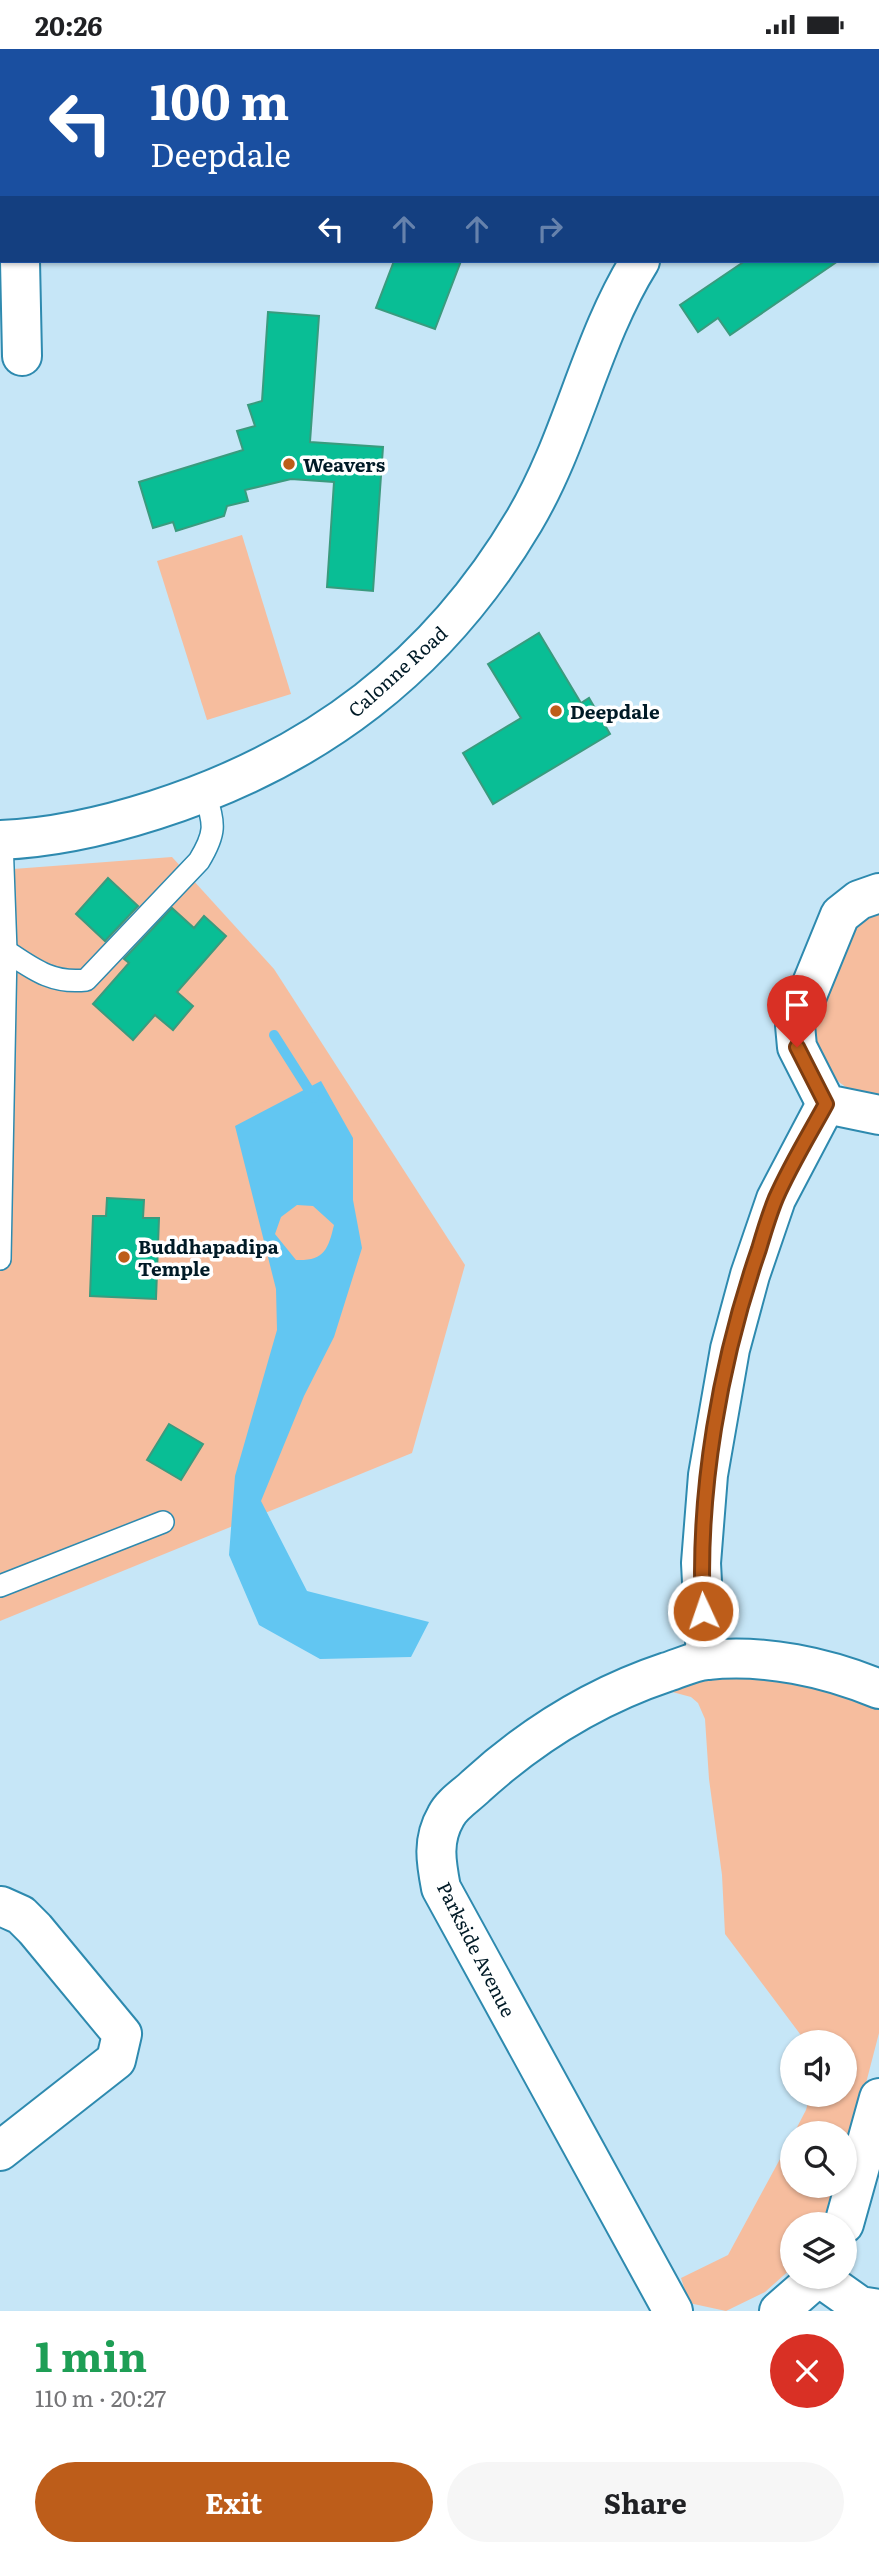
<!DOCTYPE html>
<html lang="en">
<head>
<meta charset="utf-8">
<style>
  :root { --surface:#fff; --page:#f6f6f6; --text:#202124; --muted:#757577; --accent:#bd5d1a }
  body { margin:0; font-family:Literata,serif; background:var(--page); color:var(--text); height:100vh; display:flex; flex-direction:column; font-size:26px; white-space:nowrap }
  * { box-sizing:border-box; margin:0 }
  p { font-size:23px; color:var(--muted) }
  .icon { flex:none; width:38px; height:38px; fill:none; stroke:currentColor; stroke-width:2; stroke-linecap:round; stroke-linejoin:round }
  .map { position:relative; height:2262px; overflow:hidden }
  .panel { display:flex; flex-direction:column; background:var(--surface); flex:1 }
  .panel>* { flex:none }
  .top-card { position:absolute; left:0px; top:0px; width:880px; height:214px; box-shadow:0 2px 5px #0004; background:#1a4fa0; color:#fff; overflow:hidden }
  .fabs { position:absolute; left:780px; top:1981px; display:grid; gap:14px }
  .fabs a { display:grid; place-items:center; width:77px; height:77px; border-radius:50%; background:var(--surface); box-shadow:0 2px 5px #0004; font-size:35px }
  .pin { position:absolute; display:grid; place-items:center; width:60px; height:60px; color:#fff; margin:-72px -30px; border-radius:50% 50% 50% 0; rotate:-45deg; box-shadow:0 0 7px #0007 }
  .pin .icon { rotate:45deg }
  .me { position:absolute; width:77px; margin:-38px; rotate:357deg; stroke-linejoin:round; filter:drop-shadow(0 0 5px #0008) }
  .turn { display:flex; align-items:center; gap:24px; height:147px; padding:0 35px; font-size:32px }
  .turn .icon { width:91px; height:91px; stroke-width:2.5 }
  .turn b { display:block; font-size:49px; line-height:60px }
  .lanes { display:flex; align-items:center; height:66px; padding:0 35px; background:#0003; justify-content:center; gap:35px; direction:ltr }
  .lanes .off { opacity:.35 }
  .round { display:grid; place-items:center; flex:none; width:74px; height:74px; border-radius:37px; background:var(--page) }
  .headline { display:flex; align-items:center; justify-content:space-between; height:119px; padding:0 35px }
  h1 { font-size:42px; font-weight:700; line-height:52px; color:#1e9e55 }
  .cta { display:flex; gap:14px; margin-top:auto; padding:14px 35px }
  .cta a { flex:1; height:80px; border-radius:42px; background:var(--accent); color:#fff; font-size:28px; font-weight:700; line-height:80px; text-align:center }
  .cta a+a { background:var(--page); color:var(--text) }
  .status { display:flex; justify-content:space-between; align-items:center; height:49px; padding:0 35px; background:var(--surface); direction:ltr }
  .status svg { height:19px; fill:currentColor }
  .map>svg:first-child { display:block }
  .green { fill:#f6bd9e }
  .water { fill:#62c6f2; fill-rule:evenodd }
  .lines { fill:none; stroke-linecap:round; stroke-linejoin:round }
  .stream { stroke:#62c6f2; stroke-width:10 }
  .building { fill:#09be95; stroke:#3a9b7e; stroke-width:2 }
  .service-casing { stroke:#2e8aaf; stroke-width:24 }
  .minor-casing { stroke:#2e8aaf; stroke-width:42 }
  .tertiary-casing { stroke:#2e8aaf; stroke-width:42 }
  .service { stroke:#fff; stroke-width:21 }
  .minor { stroke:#fff; stroke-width:38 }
  .tertiary { stroke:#fff; stroke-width:38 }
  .route-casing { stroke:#7b3c11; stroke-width:18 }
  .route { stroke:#bd5d1a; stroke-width:12 }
  .poi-dot { fill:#bd5d1a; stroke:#fff; stroke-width:2.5 }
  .labels { text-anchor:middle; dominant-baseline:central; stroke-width:7; stroke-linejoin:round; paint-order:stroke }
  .poi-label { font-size:19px; font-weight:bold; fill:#001a26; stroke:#fff; text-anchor:start }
  .street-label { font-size:19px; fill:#001a26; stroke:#fff }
</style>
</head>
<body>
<div class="status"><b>20:26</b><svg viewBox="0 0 49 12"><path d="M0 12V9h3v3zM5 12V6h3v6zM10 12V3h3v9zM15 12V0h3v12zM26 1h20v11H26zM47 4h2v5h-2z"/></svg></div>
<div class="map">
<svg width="879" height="2262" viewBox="0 0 879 2262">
  <rect width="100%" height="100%" fill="#c6e6f7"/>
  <g class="green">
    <path d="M242,486L291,645L207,671L157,512Z"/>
    <path d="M172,808L274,920L465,1216L412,1404L0,1572V821Z"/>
    <path d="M879,861V1050C831,1041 824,1017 808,976L849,872Z"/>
    <path d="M742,1628L801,1633L879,1660V1984L845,2115V2084H794L806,2061L810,2046H845V1993H806L725,1885L722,1826L709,1730L705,1670L698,1654L691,1648L661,1640L684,1633Z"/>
    <path d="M793,2086V2137H840L822,2175H793V2218L765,2243L726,2262L689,2254L681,2229L728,2206Z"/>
  </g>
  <path class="water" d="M321,1032L353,1089V1151L362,1199L334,1288L304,1347L261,1452L307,1542L429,1573L411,1608L320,1610L259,1576L229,1506L235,1427L277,1281L276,1240L235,1077ZM297,1156L313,1157L334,1176C328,1201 324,1212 296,1211L275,1185L281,1168Z"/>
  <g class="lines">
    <path class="stream" d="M274,986L314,1049"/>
  </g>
  <g class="building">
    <path d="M394,212H461L435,280L376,259Z"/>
    <path d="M745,212H838L730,286L718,269L698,283L680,256Z"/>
    <path d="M268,263L319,267L310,393L383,398L373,542L327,538L334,433L291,430L245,441L248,452L227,457L224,467L176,482L173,473L153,479L139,433L243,401L237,382L255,377L248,356L262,352Z"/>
    <path d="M539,584L581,654L589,649L610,685L493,755L463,704L521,669L488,615Z"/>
    <path d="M108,829L138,857L105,892L76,865Z"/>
    <path d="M172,859L194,879L204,867L226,887L177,943L193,957L173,981L155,966L133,991L93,955L129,914L124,910Z"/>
    <path d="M107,1149L144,1151L143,1169H159L156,1250L90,1247L93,1167H106Z"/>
    <path d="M169,1375L203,1395L181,1431L147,1411Z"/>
  </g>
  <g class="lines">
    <g class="service-casing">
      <g id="service">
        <path d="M6,902C33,920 52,935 86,931L199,812C216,784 215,776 205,745"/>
        <path d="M0,1210L6,902L2,791"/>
        <path d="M0,1537L163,1473"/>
      </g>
    </g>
    <g class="minor-casing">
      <g id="minor">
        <path d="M16,0V2"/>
        <path d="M547,0L553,2"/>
        <path d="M20,212L22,307"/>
        <path d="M879,844L859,851L840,866L795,976L797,998L826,1055L879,1066"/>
        <path d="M706,1611L701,1514L708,1426L730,1300L750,1226L776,1150L826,1055"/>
        <path d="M0,2102L116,2011L122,1985L35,1880L21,1866L1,1857"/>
        <path d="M844,2175L879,2049"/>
        <path d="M819,2228L860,2257L879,2260"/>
        <path d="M673,2262L441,1839C436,1813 432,1791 446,1767C452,1755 467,1746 476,1737C532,1686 595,1647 667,1623C680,1619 694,1612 707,1611C765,1605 826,1618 879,1640"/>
        <path d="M779,2262L818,2228"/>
      </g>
    </g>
    <g class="tertiary-casing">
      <g id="tertiary">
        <path d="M878,143L879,144"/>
        <path d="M0,791C53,789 105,777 155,761C315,710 438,617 524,472C573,390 590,292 640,212"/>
      </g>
    </g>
    <use href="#service" class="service"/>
    <use href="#minor" class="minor"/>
    <use href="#tertiary" class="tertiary"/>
  </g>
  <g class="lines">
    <g class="route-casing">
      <path id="route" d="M703,1562C697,1443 720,1313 759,1200C764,1183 769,1166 776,1149C790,1117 809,1086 826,1055L797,998"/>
    </g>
    <use href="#route" class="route"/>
  </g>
  <g class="poi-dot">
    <circle cx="289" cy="415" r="7"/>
    <circle cx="556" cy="662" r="7"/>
    <circle cx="124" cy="1208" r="7"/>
  </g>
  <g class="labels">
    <g class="poi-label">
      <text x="303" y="415">Weavers</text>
      <text x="570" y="662">Deepdale</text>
      <text x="138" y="1197">Buddhapadipa<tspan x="138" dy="22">Temple</tspan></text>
    </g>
    <g class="street-label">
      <text transform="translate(397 622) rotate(-42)">Calonne Road</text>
      <text transform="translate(477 1900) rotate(63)">Parkside Avenue</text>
    </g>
  </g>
</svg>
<div class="fabs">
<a><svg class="icon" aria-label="sound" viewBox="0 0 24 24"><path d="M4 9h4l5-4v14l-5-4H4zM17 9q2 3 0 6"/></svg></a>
<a><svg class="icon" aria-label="search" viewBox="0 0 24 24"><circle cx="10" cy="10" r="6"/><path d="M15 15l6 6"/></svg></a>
<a><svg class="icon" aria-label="layers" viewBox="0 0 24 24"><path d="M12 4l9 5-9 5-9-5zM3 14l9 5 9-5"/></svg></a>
</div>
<div class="pin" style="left:797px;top:998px;background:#d93025"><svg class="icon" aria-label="arrive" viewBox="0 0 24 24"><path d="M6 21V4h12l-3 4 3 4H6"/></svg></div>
<svg class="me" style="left:703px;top:1562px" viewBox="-20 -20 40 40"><circle r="17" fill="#bd5d1a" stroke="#fff" stroke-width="3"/><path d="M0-11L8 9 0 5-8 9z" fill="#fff"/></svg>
<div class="top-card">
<div class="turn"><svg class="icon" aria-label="left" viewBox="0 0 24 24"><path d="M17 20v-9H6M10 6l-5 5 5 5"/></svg><div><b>100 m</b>Deepdale</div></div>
<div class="lanes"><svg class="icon" aria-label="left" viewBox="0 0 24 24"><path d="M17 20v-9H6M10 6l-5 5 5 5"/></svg><svg class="icon off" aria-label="ahead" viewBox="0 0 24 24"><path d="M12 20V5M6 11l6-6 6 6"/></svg><svg class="icon off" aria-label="ahead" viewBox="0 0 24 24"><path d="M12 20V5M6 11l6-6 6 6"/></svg><svg class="icon off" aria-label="right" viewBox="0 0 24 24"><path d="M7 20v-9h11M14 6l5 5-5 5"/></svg></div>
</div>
</div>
<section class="panel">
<div class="headline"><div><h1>1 min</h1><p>110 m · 20:27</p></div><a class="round" style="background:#d93025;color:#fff"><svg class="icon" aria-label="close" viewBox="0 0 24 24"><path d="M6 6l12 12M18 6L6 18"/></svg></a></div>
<div class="cta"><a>Exit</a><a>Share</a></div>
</section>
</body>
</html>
